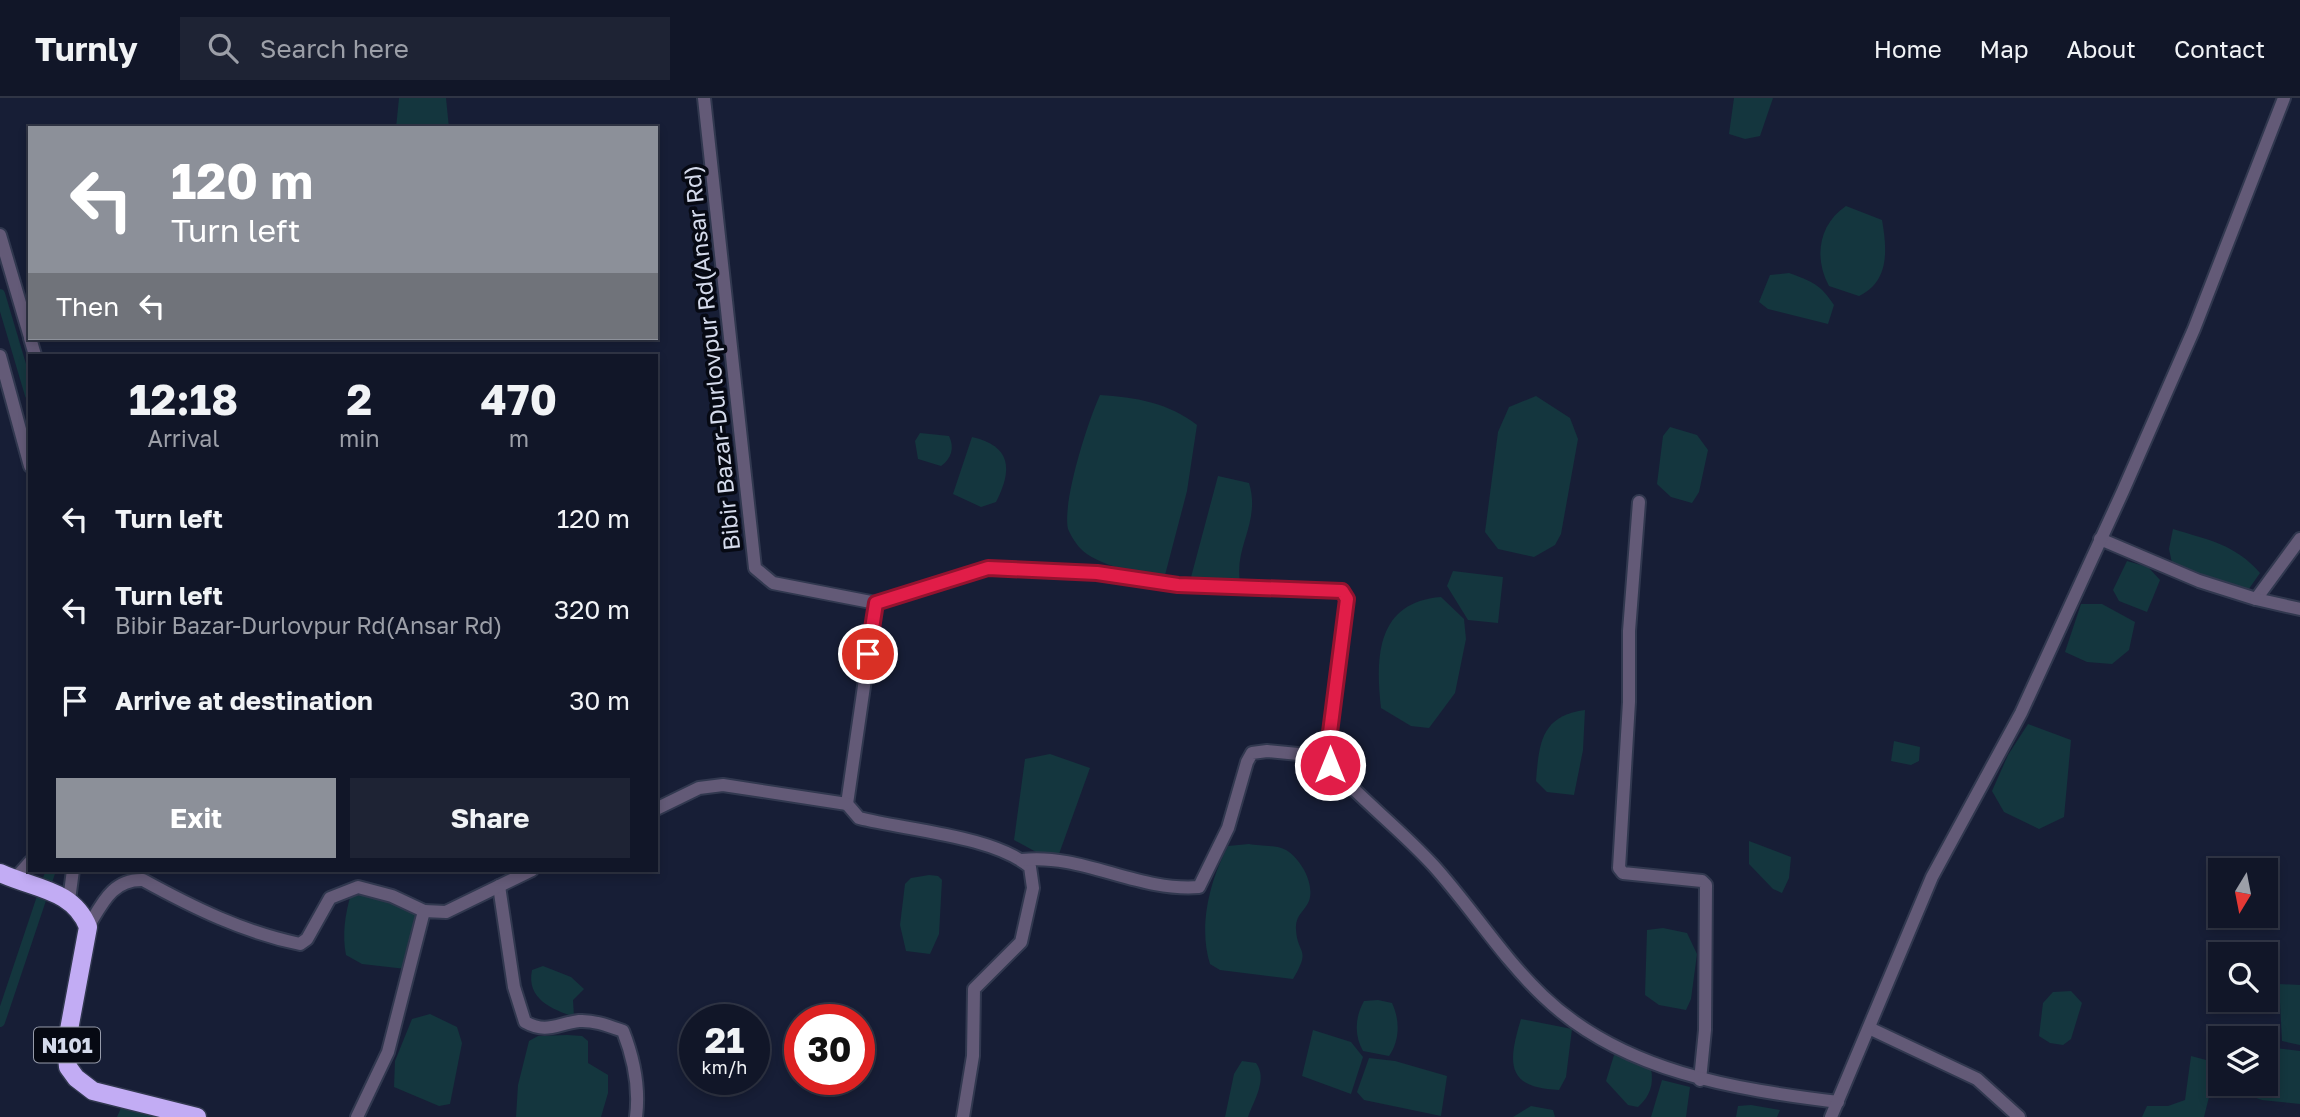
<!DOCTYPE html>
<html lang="en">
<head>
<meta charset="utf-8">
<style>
  :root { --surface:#111628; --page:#1e2334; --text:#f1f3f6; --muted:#9c9fa8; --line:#303545; --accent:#8c9099 }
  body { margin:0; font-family:"Golos Text",sans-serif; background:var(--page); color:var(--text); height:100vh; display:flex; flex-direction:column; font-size:26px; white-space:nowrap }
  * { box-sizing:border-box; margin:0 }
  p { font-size:23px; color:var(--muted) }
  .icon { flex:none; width:38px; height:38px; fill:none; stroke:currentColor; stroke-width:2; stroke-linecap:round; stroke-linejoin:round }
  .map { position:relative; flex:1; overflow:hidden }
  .side { position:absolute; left:28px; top:256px; width:630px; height:518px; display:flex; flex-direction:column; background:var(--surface); border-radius:0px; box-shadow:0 4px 10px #0003,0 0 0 2px var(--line) }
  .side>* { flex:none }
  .hud { position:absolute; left:28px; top:28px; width:630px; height:214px; border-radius:0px; box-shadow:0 4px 10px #0003,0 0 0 2px var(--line); background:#8c9099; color:#fff; overflow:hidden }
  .needle { width:46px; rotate:190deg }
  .fabs { position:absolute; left:2208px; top:760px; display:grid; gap:14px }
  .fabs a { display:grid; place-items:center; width:70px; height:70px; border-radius:0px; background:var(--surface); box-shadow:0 4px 10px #0003,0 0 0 2px var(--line); font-size:35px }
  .speed { position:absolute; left:679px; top:906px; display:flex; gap:14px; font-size:35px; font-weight:700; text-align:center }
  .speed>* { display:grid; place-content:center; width:91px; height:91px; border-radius:50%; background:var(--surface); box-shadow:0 4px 10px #0003,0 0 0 2px var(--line); line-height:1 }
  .speed small { font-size:18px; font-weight:400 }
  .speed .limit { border:10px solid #d22; background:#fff; color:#111 }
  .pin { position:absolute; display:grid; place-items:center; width:60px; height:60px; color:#fff; margin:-30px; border:4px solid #fff; border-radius:50%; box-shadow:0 2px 7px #0007 }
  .me { position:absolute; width:77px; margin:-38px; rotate:0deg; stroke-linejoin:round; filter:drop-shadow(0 0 5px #0008) }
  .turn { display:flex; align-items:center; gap:24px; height:147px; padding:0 28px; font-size:32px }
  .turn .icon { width:91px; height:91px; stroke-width:2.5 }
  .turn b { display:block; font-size:49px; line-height:60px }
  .then { display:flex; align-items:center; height:66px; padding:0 28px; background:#0003; gap:14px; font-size:26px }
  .eta { display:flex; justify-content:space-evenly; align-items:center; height:119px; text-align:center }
  .eta b { font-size:42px; font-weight:700; line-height:49px }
  .cta { display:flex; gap:14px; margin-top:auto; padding:14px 28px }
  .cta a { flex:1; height:80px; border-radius:0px; background:var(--accent); color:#fff; font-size:28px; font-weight:700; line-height:80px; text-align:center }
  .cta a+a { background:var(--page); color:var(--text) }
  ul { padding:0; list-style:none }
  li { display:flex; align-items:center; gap:21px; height:91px; padding:0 28px }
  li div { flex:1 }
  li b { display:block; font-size:26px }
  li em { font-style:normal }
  header { display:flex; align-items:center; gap:42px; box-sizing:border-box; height:98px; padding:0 35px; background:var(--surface); border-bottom:2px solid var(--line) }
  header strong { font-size:33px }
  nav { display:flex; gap:38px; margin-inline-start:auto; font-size:24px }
  .search { width:490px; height:63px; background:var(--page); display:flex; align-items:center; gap:18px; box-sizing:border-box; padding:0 24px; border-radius:0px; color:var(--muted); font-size:26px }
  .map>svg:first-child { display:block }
  .water { fill:#14363e }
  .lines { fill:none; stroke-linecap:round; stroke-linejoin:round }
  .canal { stroke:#14363e; stroke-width:10 }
  .minor-casing { stroke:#31384f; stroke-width:16 }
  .highway-casing { stroke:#31384f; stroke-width:21 }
  .minor { stroke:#635a77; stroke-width:12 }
  .highway { stroke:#c2acf4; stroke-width:18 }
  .route-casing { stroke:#92132f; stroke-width:18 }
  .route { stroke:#e11d48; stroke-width:12 }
  .labels { text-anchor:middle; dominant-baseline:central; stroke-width:7; stroke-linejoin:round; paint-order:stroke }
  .shield { fill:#060913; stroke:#969baa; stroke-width:2 }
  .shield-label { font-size:21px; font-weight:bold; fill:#d4daeb }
  .street-label { font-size:23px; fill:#d4daeb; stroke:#060913 }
</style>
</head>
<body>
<header>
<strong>Turnly</strong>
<div class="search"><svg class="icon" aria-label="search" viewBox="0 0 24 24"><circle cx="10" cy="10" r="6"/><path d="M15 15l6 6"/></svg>Search here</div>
<nav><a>Home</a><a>Map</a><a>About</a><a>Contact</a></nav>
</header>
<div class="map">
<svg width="2300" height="1019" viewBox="0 0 2300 1019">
  <rect width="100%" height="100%" fill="#171e36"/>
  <g class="water">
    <path d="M399,0H446L449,30H396Z"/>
    <path d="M1734,0H1773L1760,38L1745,41L1729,36Z"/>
    <path d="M1846,108L1882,122C1887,151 1890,183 1859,198L1829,188C1814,160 1818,127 1846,108Z"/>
    <path d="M1789,175C1813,184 1820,186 1834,207L1828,226L1768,211L1759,204L1770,177Z"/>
    <path d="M1100,297C1135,299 1169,305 1197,327L1187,393L1164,481C1141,475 1096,468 1080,450C1076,446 1070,436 1068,431C1062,404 1088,323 1100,297Z"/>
    <path d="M1536,298L1570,320L1578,341L1561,436L1555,447L1534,459L1498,451L1485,434L1498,334L1509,309Z"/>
    <path d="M1670,329L1697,337L1708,352L1699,394L1692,405L1671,399L1657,386L1663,338Z"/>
    <path d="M920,335L949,338C955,350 951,361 941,368L918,361L915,343Z"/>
    <path d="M972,339C1011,348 1013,371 996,404L981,409L953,396Z"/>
    <path d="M1218,378L1249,385C1261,424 1234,448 1240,484L1190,483Z"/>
    <path d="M2173,431C2208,442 2235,446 2260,475L2246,495L2172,465L2169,451Z"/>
    <path d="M2127,463L2148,469L2160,482L2147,514L2119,503L2113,492Z"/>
    <path d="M1453,473L1503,479L1498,525L1468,522L1447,488Z"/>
    <path d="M1441,499L1464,521L1466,541L1455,595L1429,630L1411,628L1381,610C1375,558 1377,504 1441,499Z"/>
    <path d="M2081,506H2102L2135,524L2129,552L2112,566L2087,564L2065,554Z"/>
    <path d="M1585,612L1583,652L1574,697L1547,694L1536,683C1539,643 1542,618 1585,612Z"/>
    <path d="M2028,626L2071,642L2064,719L2039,731L2004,714L1992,693L2008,657Z"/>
    <path d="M1894,643L1920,649L1919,663L1911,667L1891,663Z"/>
    <path d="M1050,656L1090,670L1059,756L1038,755L1014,742L1025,661Z"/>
    <path d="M1749,743L1791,759L1789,780L1782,795L1773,791L1749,766Z"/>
    <path d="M1249,746C1259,748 1277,747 1286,752C1301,761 1315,786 1309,803C1305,813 1295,817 1296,831C1297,857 1312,849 1293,881L1220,872L1210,866C1198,828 1210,782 1228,748Z"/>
    <path d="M929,777L938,778L942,782L939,836L930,856L906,853L900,827L905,786L911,780Z"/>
    <path d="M361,792L418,815L406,871L362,866L346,857C342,837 345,816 351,796Z"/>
    <path d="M1663,830L1687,835L1697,856L1691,901L1686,912L1659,907L1645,897L1647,832Z"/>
    <path d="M543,868L571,879L584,891L573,902L574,919C552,911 526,901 532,872Z"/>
    <path d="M2279,886L2300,887V947L2282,943Z"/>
    <path d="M2071,893L2082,905L2071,941L2063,947L2050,945L2039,938L2043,905L2053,894Z"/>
    <path d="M1378,902L1392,905C1400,922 1400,942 1389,958L1363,953C1354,937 1355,919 1364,903Z"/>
    <path d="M430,916L457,929L462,945L450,1006L439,1008L394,989L395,963L412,921Z"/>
    <path d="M1521,921L1572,931L1566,979L1559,992C1505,990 1508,964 1521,921Z"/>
    <path d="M1313,932L1351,944L1363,959L1351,996L1302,978Z"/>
    <path d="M567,937L582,938L588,943V965L608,977V995L601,1019H516L518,987L529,943L538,938Z"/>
    <path d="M2266,949L2300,953V1006L2262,1002L2233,992L2232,985H2266Z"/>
    <path d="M1615,954L1651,970C1654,987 1650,998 1638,1009L1628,1007L1606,983Z"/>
    <path d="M2191,958L2206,962L2212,987L2204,1019H2142L2147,1008H2168L2185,1002Z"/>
    <path d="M1369,960L1395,963L1447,978L1441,1018L1364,1002L1357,994Z"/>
    <path d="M1242,963L1256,965C1268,981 1254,1002 1248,1019H1225L1234,976Z"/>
    <path d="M1662,982L1690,989L1686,1019H1651Z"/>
    <path d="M1751,1007L1780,1012L1777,1019H1736L1738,1008Z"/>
    <path d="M1531,1008L1553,1012L1555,1019H1513Z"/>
    <path d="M121,1010L155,1018L160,1019H117Z"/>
  </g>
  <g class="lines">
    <g class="canal">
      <path d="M0,196L30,297"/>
      <path d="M0,924L51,772"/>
    </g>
    <g class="minor-casing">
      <g id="minor">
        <path d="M704,0L755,470L773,485L876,505L847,706L859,720C906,732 994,738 1030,769L1033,790L1021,844L974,891L973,958L963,1019"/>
        <path d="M0,137L30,239"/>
        <path d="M30,240L35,257"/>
        <path d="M0,258L30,368"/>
        <path d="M1639,404L1629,533V604L1619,770L1623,775L1702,783L1706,787L1705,932L1700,982"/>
        <path d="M2100,441L2199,483L2256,501L2300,441"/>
        <path d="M2256,501L2300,511"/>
        <path d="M876,505L988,470L1097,475L1178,487L1342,493L1347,501L1328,650L1330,667C1363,703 1401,732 1433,767C1471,809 1502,859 1543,898C1622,974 1734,991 1838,1004"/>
        <path d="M656,711L699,690L723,687L847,706"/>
        <path d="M1022,762C1082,755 1138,794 1199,789L1228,730L1247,664L1252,655L1267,653L1329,659"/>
        <path d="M14,782L30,764"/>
        <path d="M499,788L514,889L525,924C547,936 556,926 579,923C594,922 609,928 623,933C634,961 640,988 636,1019"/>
        <path d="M69,802L73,772"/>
        <path d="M88,829C102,806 112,781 143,782C194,810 243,834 300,846L307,841L330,800L358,789L392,798L424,813"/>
        <path d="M1869,930L1977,981L2019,1019"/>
        <path d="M357,1019L388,954L424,813L446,814L532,772"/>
        <path d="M1831,1019L1932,779L2021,615L2123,393L2194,231L2284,0"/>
      </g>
    </g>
    <g class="highway-casing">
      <path id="highway" d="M0,775C34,791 73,791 88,829L66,948L68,969L76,980L93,993L197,1019"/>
    </g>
    <use href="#minor" class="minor"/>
    <use href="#highway" class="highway"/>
  </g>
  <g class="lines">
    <g class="route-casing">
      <path id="route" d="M868,556L876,505L988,470L1097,475L1178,487L1342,493L1347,501L1328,650L1330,667"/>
    </g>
    <use href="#route" class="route"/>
  </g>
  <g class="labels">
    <rect class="shield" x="34" y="929.5" width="66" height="35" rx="5"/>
    <g class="shield-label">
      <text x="67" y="947">N101</text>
    </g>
    <g class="street-label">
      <text transform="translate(711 260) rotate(-96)">Bibir Bazar-Durlovpur Rd(Ansar Rd)</text>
    </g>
  </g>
</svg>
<div class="fabs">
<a><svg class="needle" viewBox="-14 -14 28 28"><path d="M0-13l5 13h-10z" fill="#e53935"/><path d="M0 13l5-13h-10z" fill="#9c9fa8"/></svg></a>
<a><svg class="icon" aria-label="search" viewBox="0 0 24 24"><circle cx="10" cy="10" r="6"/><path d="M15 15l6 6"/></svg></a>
<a><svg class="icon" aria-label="layers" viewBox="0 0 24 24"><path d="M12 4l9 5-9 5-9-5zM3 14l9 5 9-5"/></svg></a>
</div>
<div class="speed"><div>21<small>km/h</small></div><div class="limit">30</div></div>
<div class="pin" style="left:868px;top:556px;background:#d93025"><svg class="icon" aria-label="arrive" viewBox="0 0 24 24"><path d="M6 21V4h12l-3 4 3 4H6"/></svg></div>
<svg class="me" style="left:1330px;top:667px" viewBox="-20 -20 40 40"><circle r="17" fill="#e11d48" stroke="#fff" stroke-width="3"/><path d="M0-11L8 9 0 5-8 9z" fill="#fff"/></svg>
<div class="hud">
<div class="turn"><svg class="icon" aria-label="left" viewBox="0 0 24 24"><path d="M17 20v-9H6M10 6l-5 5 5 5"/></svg><div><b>120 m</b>Turn left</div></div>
<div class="then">Then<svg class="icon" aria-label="left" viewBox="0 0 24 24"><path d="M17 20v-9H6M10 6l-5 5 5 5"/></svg></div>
</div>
<section class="side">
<div class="eta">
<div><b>12:18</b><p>Arrival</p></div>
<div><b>2</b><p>min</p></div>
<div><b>470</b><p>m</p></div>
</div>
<ul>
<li><svg class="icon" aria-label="left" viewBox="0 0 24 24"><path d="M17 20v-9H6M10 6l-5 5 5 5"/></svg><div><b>Turn left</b></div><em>120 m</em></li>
<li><svg class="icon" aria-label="left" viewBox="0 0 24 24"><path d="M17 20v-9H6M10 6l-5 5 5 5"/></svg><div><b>Turn left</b><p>Bibir Bazar-Durlovpur Rd(Ansar Rd)</p></div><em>320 m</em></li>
<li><svg class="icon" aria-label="arrive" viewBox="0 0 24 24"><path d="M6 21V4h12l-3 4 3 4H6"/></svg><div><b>Arrive at destination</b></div><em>30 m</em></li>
</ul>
<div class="cta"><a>Exit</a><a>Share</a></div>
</section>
</div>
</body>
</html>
